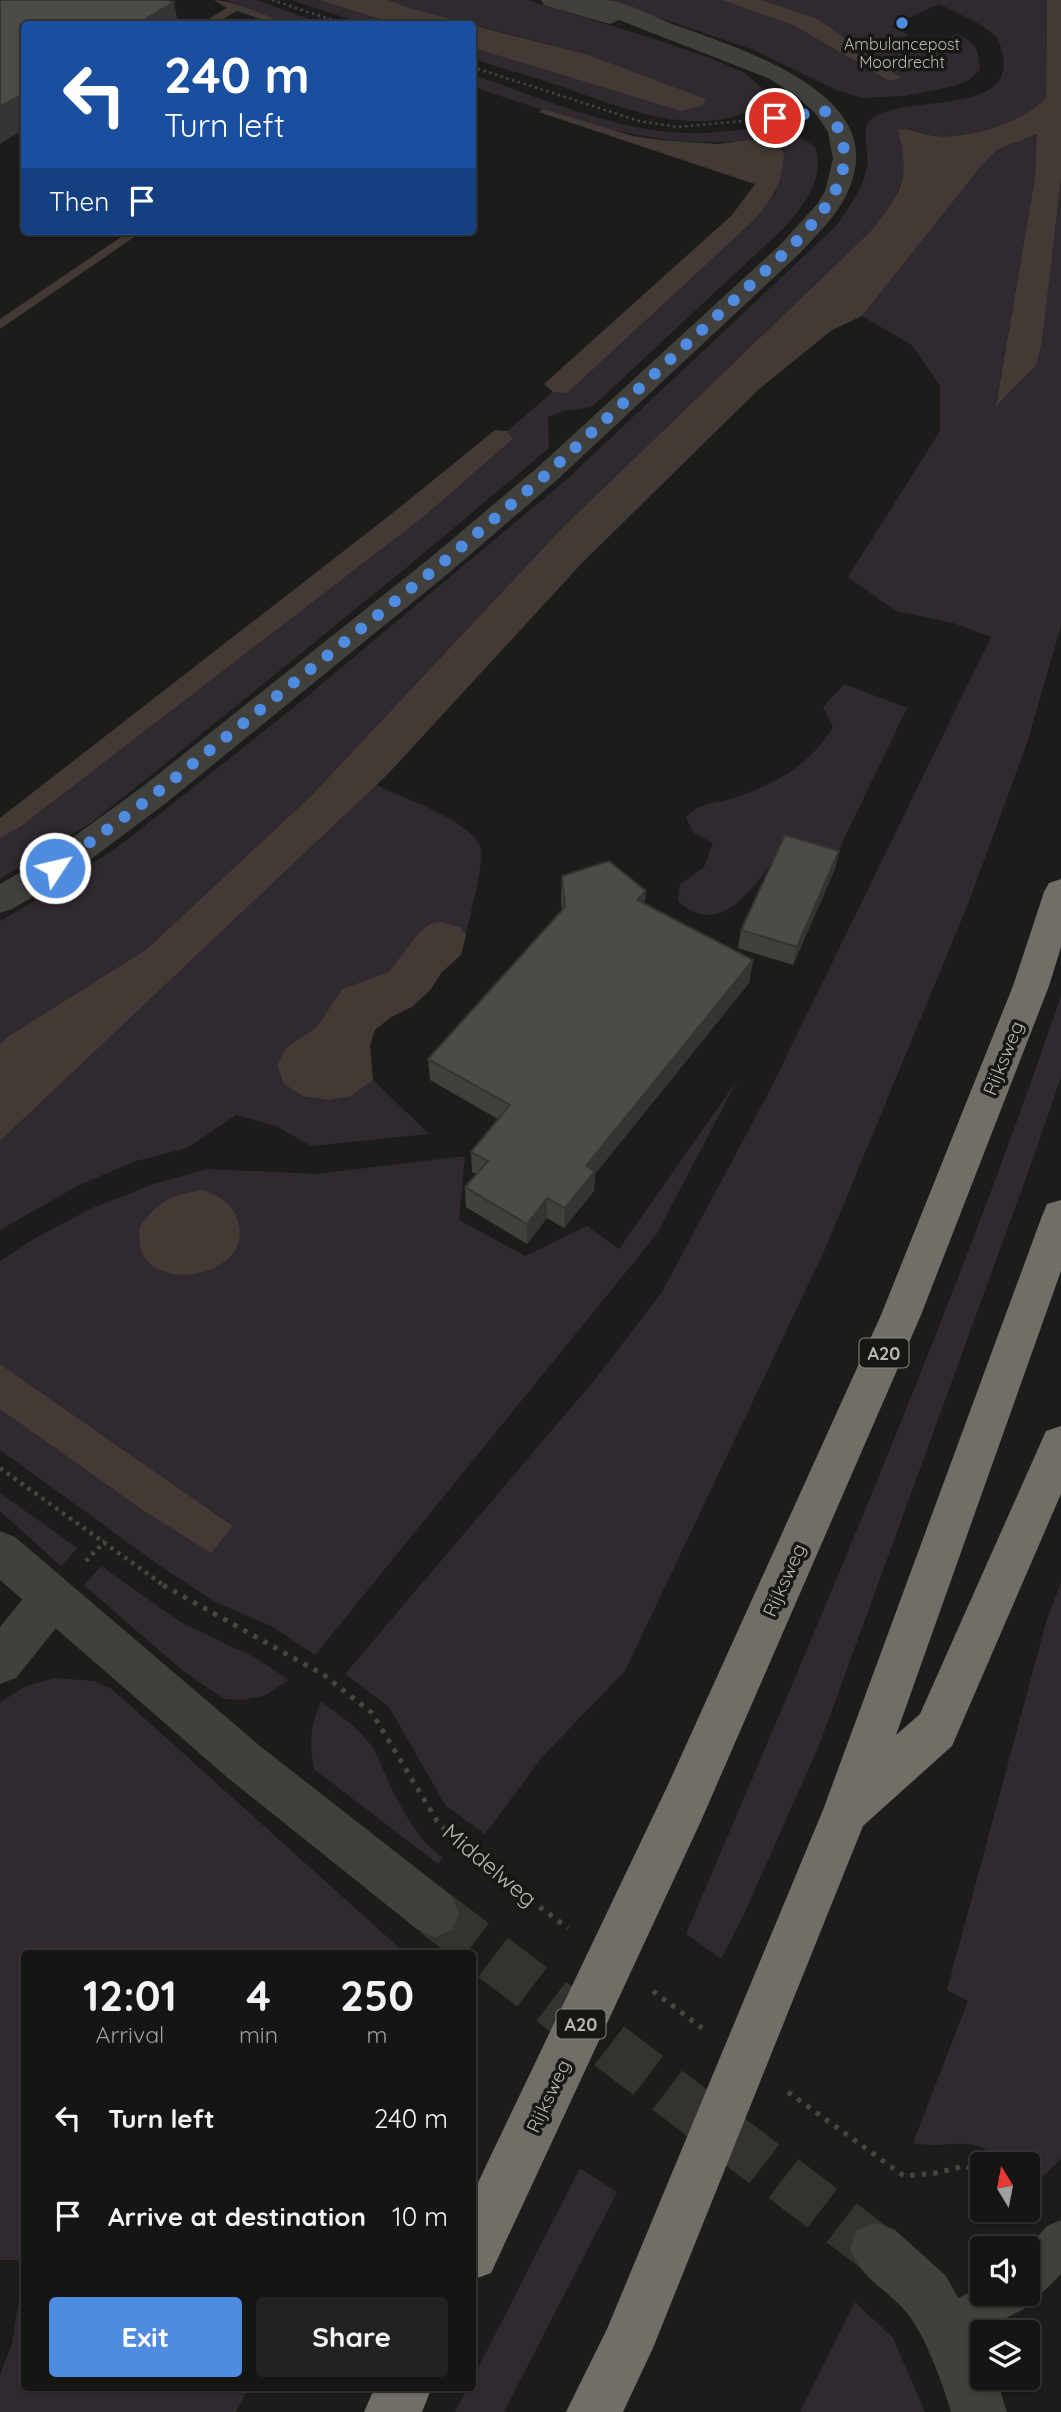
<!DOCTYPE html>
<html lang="en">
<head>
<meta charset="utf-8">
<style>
  :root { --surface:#151514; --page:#222; --text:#f1f3f6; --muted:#9d9fa0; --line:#343434; --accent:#4f8bdf }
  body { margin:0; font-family:Quicksand,sans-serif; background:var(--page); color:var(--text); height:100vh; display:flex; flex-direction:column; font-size:26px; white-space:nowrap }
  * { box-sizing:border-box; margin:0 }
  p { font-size:23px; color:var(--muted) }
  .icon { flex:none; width:38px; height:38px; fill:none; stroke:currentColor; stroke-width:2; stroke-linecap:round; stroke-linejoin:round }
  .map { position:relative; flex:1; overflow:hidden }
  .panel { position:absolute; left:21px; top:1950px; width:455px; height:441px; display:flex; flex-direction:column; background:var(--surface); border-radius:7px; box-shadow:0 2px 5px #0004,0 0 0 2px var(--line) }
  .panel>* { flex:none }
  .hud { position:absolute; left:21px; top:21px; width:455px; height:214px; border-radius:7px; box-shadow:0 2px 5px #0004,0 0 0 2px var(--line); background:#1a4fa0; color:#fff; overflow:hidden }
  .needle { width:46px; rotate:350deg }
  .fabs { position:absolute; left:970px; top:2152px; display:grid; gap:14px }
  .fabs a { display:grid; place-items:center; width:70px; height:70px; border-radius:7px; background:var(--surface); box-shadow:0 2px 5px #0004,0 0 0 2px var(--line); font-size:35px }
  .pin { position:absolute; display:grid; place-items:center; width:60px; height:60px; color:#fff; margin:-30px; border:4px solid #fff; border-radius:50%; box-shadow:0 2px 7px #0007 }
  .me { position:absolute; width:77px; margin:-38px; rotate:55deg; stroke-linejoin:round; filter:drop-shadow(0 0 5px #0008) }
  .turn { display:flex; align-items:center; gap:24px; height:147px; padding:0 28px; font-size:32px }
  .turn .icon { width:91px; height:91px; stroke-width:2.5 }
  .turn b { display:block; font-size:49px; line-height:60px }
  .then { display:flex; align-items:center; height:66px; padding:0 28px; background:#0003; gap:14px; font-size:26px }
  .eta { display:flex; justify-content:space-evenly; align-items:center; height:119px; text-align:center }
  .eta b { font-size:42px; font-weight:800; line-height:49px }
  .button { display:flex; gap:14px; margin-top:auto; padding:14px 28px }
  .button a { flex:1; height:80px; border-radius:7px; background:var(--accent); color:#fff; font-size:28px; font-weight:800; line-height:80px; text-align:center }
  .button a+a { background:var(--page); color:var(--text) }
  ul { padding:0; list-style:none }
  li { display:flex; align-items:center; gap:21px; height:98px; padding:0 28px }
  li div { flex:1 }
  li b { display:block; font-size:26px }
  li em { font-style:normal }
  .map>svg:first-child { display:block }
  .green { fill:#312930 }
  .water { fill:#443a35 }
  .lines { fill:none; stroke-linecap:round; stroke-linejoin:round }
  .tertiary-tunnel { stroke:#343330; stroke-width:49; stroke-dasharray:49 24; stroke-linecap:butt }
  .path-far2 { stroke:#484642; stroke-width:2.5; stroke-dasharray:2.5 3.5; stroke-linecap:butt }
  .path-far1 { stroke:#484642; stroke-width:4.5; stroke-dasharray:3.5 5; stroke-linecap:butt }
  .path { stroke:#484642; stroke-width:5; stroke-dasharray:4.5 7; stroke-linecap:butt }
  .service { fill:#41403c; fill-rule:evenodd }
  .minor { fill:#41403c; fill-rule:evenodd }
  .tertiary { fill:#41403c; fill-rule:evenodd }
  .motorway { fill:#716e68; fill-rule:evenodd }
  .wall { fill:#41403d }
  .shaded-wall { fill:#353432 }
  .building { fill:#4c4b47; stroke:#353432; stroke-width:2 }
  .route { stroke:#4f8bdf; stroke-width:12; stroke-dasharray:0 21.6 }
  .poi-dot { fill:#4f8bdf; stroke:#171715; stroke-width:2.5 }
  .labels { text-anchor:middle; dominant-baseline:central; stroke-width:7; stroke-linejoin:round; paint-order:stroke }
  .far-poi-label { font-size:16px; fill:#bab6ae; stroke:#171715 }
  .shield { fill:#171715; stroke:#898680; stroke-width:2 }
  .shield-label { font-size:18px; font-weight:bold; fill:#bab6ae }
  .street-label { font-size:19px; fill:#bab6ae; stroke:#171715 }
  .near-street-label { font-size:23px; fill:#bab6ae; stroke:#171715 }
</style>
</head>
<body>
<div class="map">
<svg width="1061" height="2412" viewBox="0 0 1061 2412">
  <rect width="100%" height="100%" fill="#1c1c1a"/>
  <g class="green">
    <path d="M227,0H256L323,24C283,24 263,18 227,0Z"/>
    <path d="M291,0H319L396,24H364Z"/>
    <path d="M388,0H527L658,40L715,60L745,73L762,88L763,104C700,142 623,108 560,86C531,77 502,68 473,59V48L681,111L702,106L706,99L586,54L409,8Z"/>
    <path d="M607,0H722L795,26L889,81L900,78L818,19L762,0H1047L1046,98C1024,122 963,141 930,135C923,134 916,130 909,128L902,180L892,205L870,232L563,527L312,795L147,949L9,1036L0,1044V921L52,891L123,843L293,708L566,480L837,225C849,207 862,190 867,168C869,156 862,129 869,121C900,89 1035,124 997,37L983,26L939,4L891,26L909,35L900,41L921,51L956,34C975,41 979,49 980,69L971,79L955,86L905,96L862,98L836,90L754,50Z"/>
    <path d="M473,75C539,97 615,131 685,133C731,135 775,117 815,147C826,177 804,204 786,226L592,407L563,411L548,417L549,448L406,568L135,788L92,822L0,879V838L20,827L422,518L513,439L507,431L553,392H567L752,222L777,192L749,140C655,151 565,118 477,88L478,86L473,84Z"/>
    <path d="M1038,134L1035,176L996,405L1036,365L1042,342L1061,179V626L1027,743L968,904L826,1247L625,1671L543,1756L485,1834L446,1806L389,1707L345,1674L597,1377L662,1292L770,1090L991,637L953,623L896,611L848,577L940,431V386L912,345L862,316L982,165L997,150Z"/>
    <path d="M844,684L907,708L832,864L781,850C757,882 722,942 678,901L680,884L704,867L713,843L694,833L686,818C698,802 715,804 734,798C775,784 810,765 833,727L823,707Z"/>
    <path d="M376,785C401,797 475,822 481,849C484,863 469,918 466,935L460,927L416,936L389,972L342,989L317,1027L287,1047L284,1084C319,1106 340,1104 373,1080L429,1134L311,1146L276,1126L236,1115L187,1148L136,1161L79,1185L0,1230V1141Z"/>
    <path d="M1061,996V1077L1034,1156L820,1743L745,1912L721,1959L686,1934C818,1624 952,1315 1061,996Z"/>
    <path d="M738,1079L656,1235L315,1655L273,1627L215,1602L166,1570L0,1450V1409L141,1509L211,1552L232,1525L0,1364V1261L30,1241L92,1208L156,1183L208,1169L317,1174L465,1156L459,1220L525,1256L587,1226L619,1249Z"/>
    <path d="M0,1493L77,1548L61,1566L0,1511Z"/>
    <path d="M101,1566L182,1623L256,1658L289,1680L264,1696L243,1700L224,1699L182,1670L84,1585Z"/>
    <path d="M1061,1583V2159L1030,2189L1027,2186V2165H1005C974,2130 950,2151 913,2143L968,2001L947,1990L1047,1619Z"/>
    <path d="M54,1678L94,1681L112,1689L405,1953H24V2260H0V1703L24,1687Z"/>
    <path d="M321,1702C340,1715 356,1726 370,1744C379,1756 383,1771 389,1783C401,1809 420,1842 443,1858L438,1864L314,1769C309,1743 310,1726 321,1702Z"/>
    <path d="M580,2168L617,2192L504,2412H455L468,2387H472L473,2378Z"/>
    <path d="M24,2266V2387H249L236,2412H0V2375L12,2344Z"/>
    <path d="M855,2302L893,2338L925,2412H800Z"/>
  </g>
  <g class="water">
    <path d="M214,0C232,0 270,18 290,24H276L237,11L214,24H200L227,8Z"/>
    <path d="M319,0H388L409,8L471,24H396Z"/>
    <path d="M722,0H762L818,19L901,78L889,81L795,26Z"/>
    <path d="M1047,0H1061V179L1042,342L1036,365L996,406L1035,177L1037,134L997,150L982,165L862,316L832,330L758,390L582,563L388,774L0,1141V1044L9,1036L147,949L312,795L563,527L870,232C901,194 911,179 898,130C911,127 917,133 929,135C962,142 1024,122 1046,98Z"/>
    <path d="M472,25L586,54L706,99L702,106L681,111L473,48Z"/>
    <path d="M543,109L633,136L660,140L717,144L749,140L775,142L784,154C781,188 774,197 752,222L567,393L553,392L544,384L732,215L755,184L539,112Z"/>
    <path d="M130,231H143L0,329V319Z"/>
    <path d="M495,430L507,431L513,439L422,518L20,827L0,838V818L399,508Z"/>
    <path d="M440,922L460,927L466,935L461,955L441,973L431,989L412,1007L391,1017L375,1030L370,1045L373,1080L351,1096L328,1100L303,1096L284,1084L277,1065L287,1047L317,1027L342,989L389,972L416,936L430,924Z"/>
    <path d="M203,1190C222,1197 235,1205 239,1226C249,1274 158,1295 141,1250C139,1244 140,1235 139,1228C158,1201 170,1195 203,1190Z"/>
    <path d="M0,1364L233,1526L211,1553L141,1509L0,1409Z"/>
  </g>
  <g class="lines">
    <path class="tertiary-tunnel" d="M435,1913L876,2249"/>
    <g class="path-far2">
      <path d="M272,0L344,24"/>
      <path d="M472,67L639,121L678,127L775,118"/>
    </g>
    <g class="path-far1">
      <path d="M0,1468L166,1587"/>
      <path d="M86,1561L105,1541"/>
    </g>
    <g class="path">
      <path d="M163,1585L324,1675L372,1713L437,1821L467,1853L568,1928"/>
      <path d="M653,1991L702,2028"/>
      <path d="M788,2092L904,2176L936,2173L965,2166L982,2174"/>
    </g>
    <path class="service" d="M1061,2220V2274L1042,2293L1028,2298L1024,2309L946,2348L931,2342L925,2327L931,2312L982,2286V2294H1027V2249L1047,2226Z"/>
    <path class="minor" d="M52,1577L68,1583L74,1598L68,1613L16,1678L0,1684V1627L36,1583Z"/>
    <g class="tertiary">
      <path d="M541,0C562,0 584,0 605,0C628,2 654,17 675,25C730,45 862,85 856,161C853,201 824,227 799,254L558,479L450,572L166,803L67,877L12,909L0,913V884L43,859L142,787L430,558L538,467L781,244L818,203L825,191L833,159L828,132L816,114L795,95L768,78L619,20L610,24L602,22L544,5Z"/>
      <path d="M0,1531L15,1537L260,1746L452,1896L459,1913L452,1930L435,1937L418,1930L228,1778L0,1580Z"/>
      <path d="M876,2223L895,2230L946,2276L982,2342V2378H996L1007,2412H951C943,2384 925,2335 907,2313C886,2288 863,2281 850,2249L857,2230Z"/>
    </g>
    <g class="motorway">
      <path d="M1061,879V947L1049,986L921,1315L701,1821L491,2273L472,2280V2195L667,1787L881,1315L1013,986L1044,892L1049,883Z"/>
      <path d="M1061,1200V1271L896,1735L920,1714L1046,1431L1061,1426V1494L952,1746L863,1826L653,2348L623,2412H566L607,2329L823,1810L1042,1216L1047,1204Z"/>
      <path d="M375,2387H432L422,2412H364Z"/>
    </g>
  </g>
  <g class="wall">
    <path d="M839,851L835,869L793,965L738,948L741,930Z"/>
    <path d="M562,876L645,904L753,960L749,983L595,1174L594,1191L564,1228L547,1218L527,1244L466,1207L465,1187L476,1174L472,1172L471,1152L498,1119L430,1080L428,1059L562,910L561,899Z"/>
  </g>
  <g class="shaded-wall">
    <path d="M174,2L178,24H137Z"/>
    <path d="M24,93V129L0,144V107Z"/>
    <path d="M839,851L835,869L793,965L797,947Z"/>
    <path d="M646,891L644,913L637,900Z"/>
    <path d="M753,960L749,983L595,1174L594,1191L564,1228L565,1208L586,1166Z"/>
    <path d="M547,1198V1218L527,1244V1224Z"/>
  </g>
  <g class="building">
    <path d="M0,0H168L174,2L137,24H24V93L0,107Z"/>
    <path d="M785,835L839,851L797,947L741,930Z"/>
    <path d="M609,861L646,891L637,900L753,960L586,1166L595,1171L565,1208L547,1198L527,1224L465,1187L488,1161L471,1152L510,1105L428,1059L565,907L562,876Z"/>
  </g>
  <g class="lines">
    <path class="route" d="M55,868L154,795L440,565L548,473L790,248C828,208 867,166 828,111L775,118"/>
  </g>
  <circle class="poi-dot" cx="902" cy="23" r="7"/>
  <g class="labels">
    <g class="far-poi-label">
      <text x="902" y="44">Ambulancepost<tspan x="902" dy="18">Moordrecht</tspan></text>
    </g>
    <g class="shield">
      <rect x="859.5" y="1338.5" width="49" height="29" rx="5"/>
      <rect x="556.5" y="2009.5" width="49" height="29" rx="5"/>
    </g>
    <g class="shield-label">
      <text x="884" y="1353">A20</text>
      <text x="581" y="2024">A20</text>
    </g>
    <g class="street-label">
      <text transform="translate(1003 1058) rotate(-68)">Rijksweg</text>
      <text transform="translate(784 1580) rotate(-66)">Rijksweg</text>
      <text transform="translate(548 2096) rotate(-65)">Rijksweg</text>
    </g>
    <g class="near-street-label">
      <text transform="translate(490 1865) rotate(40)">Middelweg</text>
    </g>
  </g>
</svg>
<div class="fabs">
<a><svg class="needle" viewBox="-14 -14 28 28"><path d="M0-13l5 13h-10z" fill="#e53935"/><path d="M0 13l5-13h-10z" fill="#9d9fa0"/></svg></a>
<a><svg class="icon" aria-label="sound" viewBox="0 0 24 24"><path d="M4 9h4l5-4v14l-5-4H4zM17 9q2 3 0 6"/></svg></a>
<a><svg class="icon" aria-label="layers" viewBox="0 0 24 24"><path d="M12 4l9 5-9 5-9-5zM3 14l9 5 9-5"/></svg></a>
</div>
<div class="pin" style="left:775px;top:118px;background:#d93025"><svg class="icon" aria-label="arrive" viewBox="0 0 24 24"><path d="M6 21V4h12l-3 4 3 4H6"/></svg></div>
<svg class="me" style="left:55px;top:868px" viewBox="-20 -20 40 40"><circle r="17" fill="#4f8bdf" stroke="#fff" stroke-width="3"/><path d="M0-11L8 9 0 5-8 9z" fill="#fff"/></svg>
<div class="hud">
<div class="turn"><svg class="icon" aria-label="left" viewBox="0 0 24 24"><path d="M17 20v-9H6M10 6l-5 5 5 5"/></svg><div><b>240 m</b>Turn left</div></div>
<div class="then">Then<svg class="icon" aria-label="arrive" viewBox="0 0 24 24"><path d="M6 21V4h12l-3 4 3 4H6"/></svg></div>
</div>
<section class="panel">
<div class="eta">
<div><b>12:01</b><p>Arrival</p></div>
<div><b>4</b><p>min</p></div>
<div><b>250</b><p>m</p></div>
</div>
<ul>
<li><svg class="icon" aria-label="left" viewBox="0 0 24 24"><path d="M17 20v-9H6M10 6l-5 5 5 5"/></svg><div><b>Turn left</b></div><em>240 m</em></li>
<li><svg class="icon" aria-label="arrive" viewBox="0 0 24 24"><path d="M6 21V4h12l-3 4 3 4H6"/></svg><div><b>Arrive at destination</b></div><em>10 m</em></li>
</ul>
<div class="button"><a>Exit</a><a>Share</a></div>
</section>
</div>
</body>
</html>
